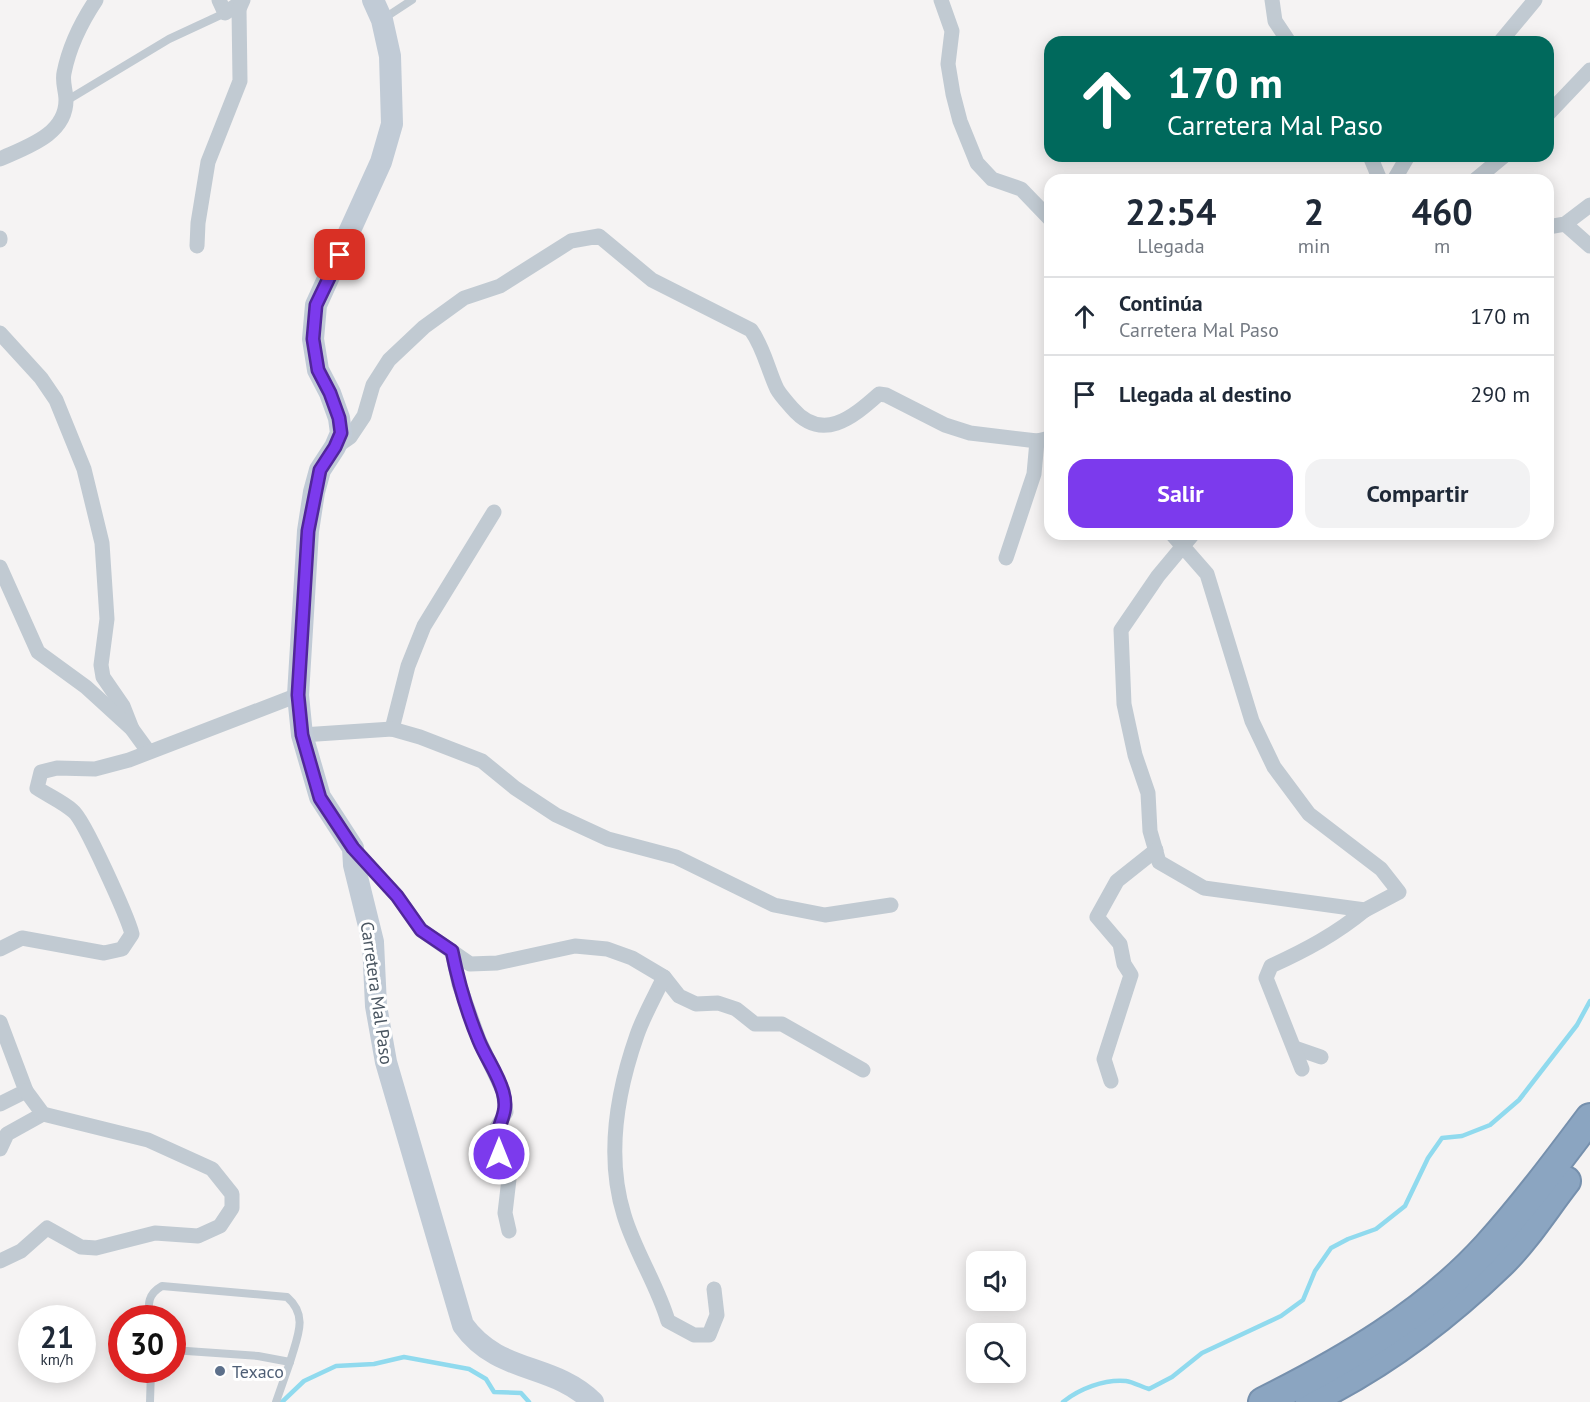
<!DOCTYPE html>
<html lang="es">
<head>
<meta charset="utf-8">
<style>
  :root { --surface:#fff; --page:#f2f2f3; --text:#1f2937; --muted:#747a83; --line:#e0e1e3; --accent:#7c3aed }
  body { margin:0; font-family:"PT Sans",sans-serif; background:var(--page); color:var(--text); height:100vh; display:flex; flex-direction:column; font-size:22px; white-space:nowrap }
  * { box-sizing:border-box; margin:0 }
  p { font-size:20px; color:var(--muted) }
  .icon { flex:none; width:33px; height:33px; fill:none; stroke:currentColor; stroke-width:2; stroke-linecap:round; stroke-linejoin:round }
  .map { position:relative; flex:1; overflow:hidden }
  .details { position:absolute; left:1044px; top:174px; width:510px; height:366px; display:flex; flex-direction:column; background:var(--surface); border-radius:18px; box-shadow:0 3px 15px #0003 }
  .details>* { flex:none }
  .banner { position:absolute; left:1044px; top:36px; width:510px; height:126px; border-radius:18px; box-shadow:0 3px 15px #0003; background:#00695c; color:#fff; overflow:hidden }
  .controls { position:absolute; left:966px; top:1251px; display:grid; gap:12px }
  .controls a { display:grid; place-items:center; width:60px; height:60px; border-radius:12px; background:var(--surface); box-shadow:0 3px 15px #0003; font-size:30px }
  .speed { position:absolute; left:18px; top:1305px; display:flex; gap:12px; font-size:30px; font-weight:700; text-align:center }
  .speed>* { display:grid; place-content:center; width:78px; height:78px; border-radius:50%; background:var(--surface); box-shadow:0 3px 15px #0003; line-height:1 }
  .speed small { font-size:15px; font-weight:400 }
  .speed .limit { border:9px solid #d22; background:#fff; color:#111 }
  .pin { position:absolute; display:grid; place-items:center; width:51px; height:51px; color:#fff; margin:-26px; border-radius:12px; box-shadow:0 3px 9px #0006 }
  .me { position:absolute; width:66px; margin:-33px; rotate:0deg; stroke-linejoin:round; filter:drop-shadow(0 0 4px #0008) }
  .turn { display:flex; align-items:center; gap:21px; height:126px; padding:0 24px; font-size:27px }
  .turn .icon { width:78px; height:78px; stroke-width:2.5 }
  .turn b { display:block; font-size:42px; line-height:51px }
  .eta { display:flex; justify-content:space-evenly; align-items:center; height:102px; text-align:center }
  .eta b { font-size:36px; font-weight:700; line-height:42px }
  .button { display:flex; gap:12px; margin-top:auto; padding:12px 24px }
  .button a { flex:1; height:69px; border-radius:18px; background:var(--accent); color:#fff; font-size:24px; font-weight:700; line-height:69px; text-align:center }
  .button a+a { background:var(--page); color:var(--text) }
  ul { padding:0; list-style:none }
  li { display:flex; align-items:center; gap:18px; height:78px; padding:0 24px; border-top:2px solid var(--line) }
  li div { flex:1 }
  li b { display:block; font-size:22px }
  li em { font-style:normal }
  .map>svg:first-child { display:block }
  .lines { fill:none; stroke-linecap:round; stroke-linejoin:round }
  .stream { stroke:#90daee; stroke-width:4.5 }
  .highway-casing { stroke:#7690ad; stroke-width:32 }
  .lane { stroke:#c1cad2; stroke-width:8 }
  .street { stroke:#c1cad2; stroke-width:15 }
  .secondary { stroke:#c1cbd6; stroke-width:22 }
  .highway { stroke:#8ba5c1; stroke-width:28 }
  .route-casing { stroke:#51269a; stroke-width:15 }
  .route { stroke:#7c3aed; stroke-width:10 }
  .service-dot { fill:#5c6f8a; stroke:#fff; stroke-width:2 }
  .labels { text-anchor:middle; dominant-baseline:central; stroke-width:6; stroke-linejoin:round; paint-order:stroke }
  .street-label { font-size:18px; fill:#4a5661; stroke:#fff }
  .service-label { font-size:18px; fill:#4e5e75; stroke:#fff; text-anchor:start }
</style>
</head>
<body>
<div class="map">
<svg width="1590" height="1402" viewBox="0 0 1590 1402">
  <rect width="100%" height="100%" fill="#f5f3f3"/>
  <g class="lines">
    <g class="stream">
      <path d="M282,1402L304,1381L336,1366L374,1364L404,1357L469,1369L486,1379L494,1392L521,1393L529,1402"/>
      <path d="M1063,1402C1079,1389 1104,1379 1126,1381C1133,1382 1142,1387 1149,1389L1172,1377L1202,1353L1281,1316L1303,1300L1315,1271L1331,1248L1348,1239L1376,1229L1405,1206L1428,1158L1442,1138L1462,1136L1490,1125L1519,1100L1577,1025L1590,1001"/>
    </g>
    <g class="highway-casing">
      <g id="highway">
        <path d="M1310,1400C1380,1366 1445,1317 1500,1264C1525,1240 1545,1208 1566,1181"/>
        <path d="M1263,1402C1343,1362 1426,1314 1487,1247C1524,1206 1557,1162 1590,1118"/>
      </g>
    </g>
    <g class="lane">
      <path d="M383,19L412,0"/>
      <path d="M66,101L169,39L225,13"/>
      <path d="M149,1318C148,1303 148,1294 162,1286L287,1297C309,1316 297,1337 290,1362"/>
      <path d="M172,1350L258,1356L290,1362L276,1402"/>
      <path d="M150,1402L151,1370"/>
    </g>
    <g class="street">
      <path d="M219,0L225,13L234,7L239,9"/>
      <path d="M941,0L952,31L948,64L953,94L960,121L977,163L992,179L1021,189L1050,219"/>
      <path d="M1272,0L1275,21L1289,42"/>
      <path d="M1500,42L1535,0"/>
      <path d="M1548,114L1590,70"/>
      <path d="M1370,156L1380,180"/>
      <path d="M0,159C26,147 66,135 66,100C66,91 62,82 64,73C69,47 82,21 96,0"/>
      <path d="M1394,180L1408,156"/>
      <path d="M1475,180L1504,156"/>
      <path d="M1565,224L1590,246"/>
      <path d="M1548,227L1565,224L1590,205"/>
      <path d="M0,238V240"/>
      <path d="M197,246L198,223L208,162L240,81L239,9L243,0"/>
      <path d="M0,333L41,378L56,400L84,469L102,543L107,619L101,665L103,677L123,706L132,729"/>
      <path d="M337,446L350,437L364,416L373,385L389,360L424,327L464,298L500,286L571,241L599,236L652,280L751,330C764,348 768,370 777,389C781,396 787,402 792,408C822,443 852,418 879,394L886,395L945,425L970,433L1037,441L1050,438"/>
      <path d="M1172,534L1207,574L1252,721L1274,767L1309,814L1381,869L1399,892L1365,910L1204,888L1159,862L1150,831L1148,793L1135,755L1124,704L1121,630L1158,576L1193,534"/>
      <path d="M1006,558L1034,474L1037,441"/>
      <path d="M0,567L38,652L86,687L132,729L148,751"/>
      <path d="M392,729L408,666L424,626L494,512"/>
      <path d="M302,735L392,729L420,737L482,761L515,788L556,815L608,839L676,857L774,905L825,915L891,905"/>
      <path d="M353,848L397,896L421,930L470,964L497,963L575,946L607,949L632,958L664,977L679,996L696,1004L718,1003L736,1009L755,1024H782L863,1070"/>
      <path d="M0,949L22,938L104,953L122,949L132,934C128,918 84,819 73,811C63,802 49,796 37,788L41,772L57,768L95,769L129,760L298,695"/>
      <path d="M452,951L459,984L479,1040L503,1091L506,1112L496,1129L495,1141L509,1179L505,1213L509,1231"/>
      <path d="M664,977C655,996 644,1015 637,1035C617,1092 606,1157 624,1215C635,1252 657,1284 668,1321L694,1335H709L717,1315L714,1289"/>
      <path d="M0,1022L26,1091L0,1104"/>
      <path d="M1295,1048L1321,1057"/>
      <path d="M1302,1069L1266,978L1271,966C1306,950 1336,934 1365,910"/>
      <path d="M1111,1081L1104,1059L1131,975L1124,964L1120,944L1097,917L1117,881L1156,850"/>
      <path d="M0,1149L7,1134L43,1114"/>
      <path d="M0,1261L21,1251L47,1228L81,1247L96,1248L155,1233L198,1236L220,1226L232,1208V1194L212,1169L148,1140L43,1114L26,1091"/>
    </g>
    <path class="secondary" d="M373,0L382,20L390,56L392,124L381,162L316,305L313,339L318,370L330,393L339,418L341,433L335,447L320,470L314,492L308,531L298,695L302,735L320,797L353,848L354,865L373,942L376,1006L386,1062L463,1325C499,1375 552,1362 593,1402"/>
    <use href="#highway" class="highway"/>
  </g>
  <g class="lines">
    <g class="route-casing">
      <path id="route" d="M340,255L316,305L313,339L318,370L330,393L339,418L341,433L335,447L320,470L308,531L298,695L302,735L320,798L353,848L397,896L421,930L452,951C458,981 467,1012 479,1041C486,1058 498,1074 503,1092C511,1118 491,1126 499,1154"/>
    </g>
    <use href="#route" class="route"/>
  </g>
  <circle class="service-dot" cx="220" cy="1371" r="6"/>
  <g class="labels">
    <g class="street-label">
      <text transform="translate(377 993) rotate(82)">Carretera Mal Paso</text>
    </g>
    <g class="service-label">
      <text x="232" y="1371">Texaco</text>
    </g>
  </g>
</svg>
<div class="controls">
<a><svg class="icon" aria-label="sound" viewBox="0 0 24 24"><path d="M4 9h4l5-4v14l-5-4H4zM17 9q2 3 0 6"/></svg></a>
<a><svg class="icon" aria-label="search" viewBox="0 0 24 24"><circle cx="10" cy="10" r="6"/><path d="M15 15l6 6"/></svg></a>
</div>
<div class="speed"><div>21<small>km/h</small></div><div class="limit">30</div></div>
<div class="pin" style="left:340px;top:255px;background:#d93025"><svg class="icon" aria-label="arrive" viewBox="0 0 24 24"><path d="M6 21V4h12l-3 4 3 4H6"/></svg></div>
<svg class="me" style="left:499px;top:1154px" viewBox="-20 -20 40 40"><circle r="17" fill="#7c3aed" stroke="#fff" stroke-width="3"/><path d="M0-11L8 9 0 5-8 9z" fill="#fff"/></svg>
<div class="banner">
<div class="turn"><svg class="icon" aria-label="ahead" viewBox="0 0 24 24"><path d="M12 20V5M6 11l6-6 6 6"/></svg><div><b>170 m</b>Carretera Mal Paso</div></div>
</div>
<section class="details">
<div class="eta">
<div><b>22:54</b><p>Llegada</p></div>
<div><b>2</b><p>min</p></div>
<div><b>460</b><p>m</p></div>
</div>
<ul>
<li><svg class="icon" aria-label="ahead" viewBox="0 0 24 24"><path d="M12 20V5M6 11l6-6 6 6"/></svg><div><b>Continúa</b><p>Carretera Mal Paso</p></div><em>170 m</em></li>
<li><svg class="icon" aria-label="arrive" viewBox="0 0 24 24"><path d="M6 21V4h12l-3 4 3 4H6"/></svg><div><b>Llegada al destino</b></div><em>290 m</em></li>
</ul>
<div class="button"><a>Salir</a><a>Compartir</a></div>
</section>
</div>
</body>
</html>
